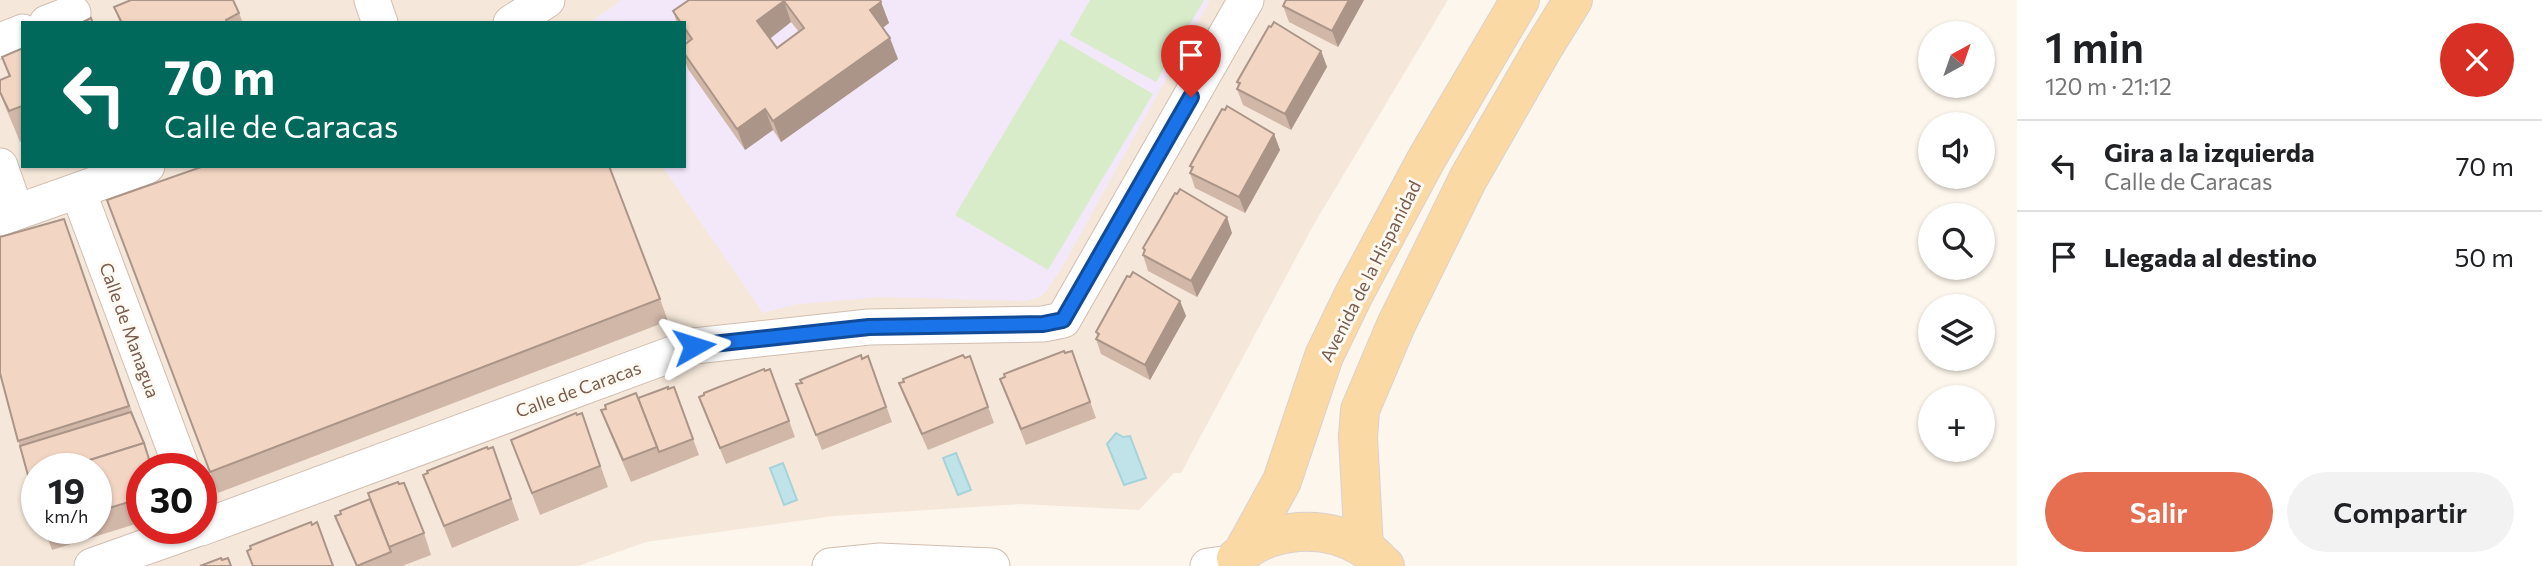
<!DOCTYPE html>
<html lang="es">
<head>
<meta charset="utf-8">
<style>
  :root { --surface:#fff; --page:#f2f2f2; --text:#202124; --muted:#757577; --line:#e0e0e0; --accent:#e76f51 }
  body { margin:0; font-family:Commissioner,sans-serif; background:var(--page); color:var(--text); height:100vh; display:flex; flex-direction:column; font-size:26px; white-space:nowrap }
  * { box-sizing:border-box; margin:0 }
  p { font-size:23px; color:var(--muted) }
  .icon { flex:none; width:38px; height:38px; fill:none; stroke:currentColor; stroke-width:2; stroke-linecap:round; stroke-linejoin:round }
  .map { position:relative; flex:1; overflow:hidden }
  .side { display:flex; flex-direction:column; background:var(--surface); width:525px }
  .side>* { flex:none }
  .top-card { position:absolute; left:21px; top:21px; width:665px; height:147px; border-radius:0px; box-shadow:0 2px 5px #0004; background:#00695c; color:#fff; overflow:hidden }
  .needle { width:46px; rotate:40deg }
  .tools { position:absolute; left:1918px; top:21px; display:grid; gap:14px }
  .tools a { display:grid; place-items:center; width:77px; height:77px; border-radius:50%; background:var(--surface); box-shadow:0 2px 5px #0004; font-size:35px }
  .speed { position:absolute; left:21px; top:453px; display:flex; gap:14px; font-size:35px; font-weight:700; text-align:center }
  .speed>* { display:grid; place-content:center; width:91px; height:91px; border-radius:50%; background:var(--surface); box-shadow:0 2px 5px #0004; line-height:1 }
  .speed small { font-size:18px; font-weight:400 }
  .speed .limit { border:10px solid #d22; background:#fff; color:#111 }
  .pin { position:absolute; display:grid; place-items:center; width:60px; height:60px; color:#fff; margin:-72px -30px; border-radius:50% 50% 50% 0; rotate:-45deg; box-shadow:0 0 7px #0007 }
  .pin .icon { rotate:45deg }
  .me { position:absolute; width:77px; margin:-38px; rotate:84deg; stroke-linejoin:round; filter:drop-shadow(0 0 5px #0008) }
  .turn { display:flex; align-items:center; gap:24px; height:147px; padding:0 28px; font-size:32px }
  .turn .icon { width:91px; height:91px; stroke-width:2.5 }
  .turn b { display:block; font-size:49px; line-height:60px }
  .round { display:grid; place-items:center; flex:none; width:74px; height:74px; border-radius:37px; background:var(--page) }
  .head { display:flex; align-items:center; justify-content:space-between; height:119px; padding:0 28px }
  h1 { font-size:42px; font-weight:600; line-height:52px }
  .action { display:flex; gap:14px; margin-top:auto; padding:14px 28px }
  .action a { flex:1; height:80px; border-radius:42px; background:var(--accent); color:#fff; font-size:28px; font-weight:600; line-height:80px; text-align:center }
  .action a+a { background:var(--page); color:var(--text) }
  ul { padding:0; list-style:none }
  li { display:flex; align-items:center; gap:21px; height:91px; padding:0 28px; border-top:2px solid var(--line) }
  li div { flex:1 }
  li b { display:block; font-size:26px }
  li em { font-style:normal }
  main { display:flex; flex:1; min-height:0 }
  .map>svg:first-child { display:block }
  .residential { fill:#f5e8da; fill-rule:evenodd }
  .education { fill:#f3e8fa }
  .green { fill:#d8ecc9 }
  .water { fill:#bfe3e8; stroke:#a5d3da; stroke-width:2 }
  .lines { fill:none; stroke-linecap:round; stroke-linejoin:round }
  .minor-casing { stroke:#d1beb0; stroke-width:37 }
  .major-casing { stroke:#dad1cd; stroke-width:40 }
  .minor { stroke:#fff; stroke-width:35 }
  .major { stroke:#fbd9a5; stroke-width:38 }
  .wall { fill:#d1b7a8; fill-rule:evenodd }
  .shaded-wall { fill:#aa9588 }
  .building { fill:#f3d5c3; stroke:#aa9588; stroke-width:2; fill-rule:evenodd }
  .route-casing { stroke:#114b97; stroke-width:18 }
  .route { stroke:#1a73e8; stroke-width:12 }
  .labels { text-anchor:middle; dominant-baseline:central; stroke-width:6; stroke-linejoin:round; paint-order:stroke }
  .street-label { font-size:18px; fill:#7a5c4d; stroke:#fffaf3 }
</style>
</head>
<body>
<main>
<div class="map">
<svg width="2017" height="566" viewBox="0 0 2017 566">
  <rect width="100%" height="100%" fill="#fdf6ec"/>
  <path class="residential" d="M0,0H1448L1314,224L1181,473H1174L1139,510L1021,504L834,516L646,542L578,566H0ZM23,23H684V166H23ZM37,469H96V528H37ZM142,469H201V528H142Z"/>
  <path class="education" d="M622,0H1210L1061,269L1044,294L1037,298L1024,301L881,297L798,304L763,313L662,166H684V23H589Z"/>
  <g class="green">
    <path d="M1090,0H1204L1156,82L1070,35Z"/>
    <path d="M1060,39L1153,94L1048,270L955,215Z"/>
  </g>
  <g class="water">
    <path d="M1116,433L1123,437L1130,436L1146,478L1124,485L1107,444Z"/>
    <path d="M956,453L971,490L958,495L943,458Z"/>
    <path d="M783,463L797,500L784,505L770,468Z"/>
  </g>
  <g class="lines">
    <g class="minor-casing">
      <g id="minor">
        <path d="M372,0L380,23"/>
        <path d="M47,23L73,13"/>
        <path d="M511,23L547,0"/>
        <path d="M0,41L23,32"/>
        <path d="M0,166L16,212"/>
        <path d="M78,191L182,469"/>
        <path d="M0,218L147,166"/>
        <path d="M201,528L694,346L869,327L1043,324L1063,320L1246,0"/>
        <path d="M92,566L199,528"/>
        <path d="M830,566L880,561L992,566"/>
        <path d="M1208,566L1231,563"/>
      </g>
    </g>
    <g class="major-casing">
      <g id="major">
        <path d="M1364,548L1358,437L1360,410L1396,325L1468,179L1542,50L1573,0"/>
        <path d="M1243,552L1282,481L1324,356L1354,294L1427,158L1520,0"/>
        <path d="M1236,558C1270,527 1325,523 1364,548C1372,552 1378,560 1385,566"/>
      </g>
    </g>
    <use href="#minor" class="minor"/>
    <use href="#major" class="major"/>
  </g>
  <g class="wall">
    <path d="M689,0L881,2L889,23L883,28L898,59L781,142L773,130L745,150L688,69L684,58V45L688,42L684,37V23H677L673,11ZM791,22L799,32L777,48L770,39Z"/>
    <path d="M1364,0L1338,47L1289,22L1283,6Z"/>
    <path d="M114,7L239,13L243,23H120Z"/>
    <path d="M23,48V141L20,142L0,94V80L9,76L2,57Z"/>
    <path d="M1321,51L1327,67L1291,130L1243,105L1237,89L1238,86L1237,82Z"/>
    <path d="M1274,134L1280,150L1245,213L1195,188L1190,173L1191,169L1190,166Z"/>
    <path d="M107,200L660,299L668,321L218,493Z"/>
    <path d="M64,219L134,417L153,469H142V522L52,550L44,528H96V469L29,479L18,441Z"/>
    <path d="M1232,233L1197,297L1148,271L1143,255L1144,252L1143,248Z"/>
    <path d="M1180,301L1186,316L1150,380L1101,354L1096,339L1097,336L1096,332Z"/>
    <path d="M1072,351L1096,418L1026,445L1000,379Z"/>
    <path d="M868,356L892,422L822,450L796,384Z"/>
    <path d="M970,356L994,423L928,450L905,399L899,383Z"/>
    <path d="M770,369L795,437L726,464L699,397Z"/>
    <path d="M674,387L699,455L631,482L609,431L601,410Z"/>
    <path d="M582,413L608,487L540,515L511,440Z"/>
    <path d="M493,447L519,520L452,548L423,475Z"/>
    <path d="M335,516L424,533L431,555L402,566H356Z"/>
  </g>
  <g class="shaded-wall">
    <path d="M1349,0H1364L1338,47L1332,31Z"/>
    <path d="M784,1L791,22L764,43L757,21Z"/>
    <path d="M881,2L889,23L878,31L870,10Z"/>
    <path d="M890,38L898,59L781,142L773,121Z"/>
    <path d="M1321,51L1327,67L1291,130L1285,114Z"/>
    <path d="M765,109L773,130L745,150L737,129Z"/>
    <path d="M1274,134L1280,150L1245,213L1239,197Z"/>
    <path d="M1227,217L1232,233L1197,297L1191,281Z"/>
    <path d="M1180,301L1186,316L1150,380L1145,365Z"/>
  </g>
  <g class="building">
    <path d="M131,0H233L239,13L226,20L227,23H122L114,7Z"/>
    <path d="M689,0H880L881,2L870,10L890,38L773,121L765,109L737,129L684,53V45L692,39L684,27V23H681L673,11ZM784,1L804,28L777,48L757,21Z"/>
    <path d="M1286,0H1349L1332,31L1283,6Z"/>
    <path d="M91,18L93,23H81Z"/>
    <path d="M1274,22L1321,51L1285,114L1237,89L1240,83L1237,82L1269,26L1271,27Z"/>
    <path d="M23,48V108L22,106L9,111L0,92V80L10,76L2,57Z"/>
    <path d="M1227,106L1274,134L1239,197L1190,173L1193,167L1190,166L1222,109L1225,110Z"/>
    <path d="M204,166H609L660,299L210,472L107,200Z"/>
    <path d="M1180,189L1227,217L1191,281L1143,255L1145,250L1143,248L1159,221L1175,193L1177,194Z"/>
    <path d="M64,219L129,406L18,441L0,373V237Z"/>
    <path d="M1133,272L1180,301L1145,365L1096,339L1099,334L1096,332L1127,276L1130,277Z"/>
    <path d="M1064,351L1065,353L1072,351L1090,402L1021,429L1000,379L1005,377L1004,374Z"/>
    <path d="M861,355L862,359L868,356L886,407L816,435L796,384L802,383L800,380Z"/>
    <path d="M963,355L965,358L970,356L988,407L922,434L899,383L904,382L903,379Z"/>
    <path d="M764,369L765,371L770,369L789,421L720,448L699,397L704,395V393Z"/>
    <path d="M668,387V389L674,387L693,439L659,452L638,398Z"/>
    <path d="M636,393L657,447L623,460L601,410L606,409L605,405Z"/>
    <path d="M131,412L144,443L61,469H37V477L29,479L20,446Z"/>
    <path d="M576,413L577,415L582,413L600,466L532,493L511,440Z"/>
    <path d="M144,443L152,469H142V498L96,512V469H61Z"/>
    <path d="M487,447L488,449L493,447L511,499L444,526L423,475L428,473L427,471Z"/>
    <path d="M37,477V506L28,479Z"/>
    <path d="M398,482L399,484L404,483L424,533L389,547L368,493Z"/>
    <path d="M370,499L391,552L357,566L335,516L341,514L340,511Z"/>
    <path d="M311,522L312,525L317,522L333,566H253L247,551L251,549L250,546Z"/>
    <path d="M221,558L222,560L228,558L231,566H200Z"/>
  </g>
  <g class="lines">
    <g class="route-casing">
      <path id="route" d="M694,346L869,327L1043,324L1063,320L1191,97"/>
    </g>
    <use href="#route" class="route"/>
  </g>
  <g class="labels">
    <g class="street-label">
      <text transform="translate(1370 271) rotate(-63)">Avenida de la Hispanidad</text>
      <text transform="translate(130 330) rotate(70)">Calle de Managua</text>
      <text transform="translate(578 389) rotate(-20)">Calle de Caracas</text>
    </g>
  </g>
</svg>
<div class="tools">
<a><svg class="needle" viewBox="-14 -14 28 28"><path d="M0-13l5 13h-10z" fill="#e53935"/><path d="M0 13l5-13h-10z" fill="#757577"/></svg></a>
<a><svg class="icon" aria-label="sound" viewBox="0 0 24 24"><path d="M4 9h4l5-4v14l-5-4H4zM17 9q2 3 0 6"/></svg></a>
<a><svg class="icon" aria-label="search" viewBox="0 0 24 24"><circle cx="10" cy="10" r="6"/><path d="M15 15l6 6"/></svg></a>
<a><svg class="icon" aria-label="layers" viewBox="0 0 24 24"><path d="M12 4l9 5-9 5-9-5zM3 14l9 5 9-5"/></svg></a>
<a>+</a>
</div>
<div class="speed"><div>19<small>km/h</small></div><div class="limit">30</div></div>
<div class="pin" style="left:1191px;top:97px;background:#d93025"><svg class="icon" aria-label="arrive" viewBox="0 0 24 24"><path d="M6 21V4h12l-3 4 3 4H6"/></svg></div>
<svg class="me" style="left:694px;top:346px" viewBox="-20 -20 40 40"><path d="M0-17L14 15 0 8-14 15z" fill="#1a73e8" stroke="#fff" stroke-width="4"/></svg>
<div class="top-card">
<div class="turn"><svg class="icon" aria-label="left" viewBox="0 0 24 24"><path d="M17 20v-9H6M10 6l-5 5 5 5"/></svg><div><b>70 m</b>Calle de Caracas</div></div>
</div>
</div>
<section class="side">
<div class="head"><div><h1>1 min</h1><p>120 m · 21:12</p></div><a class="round" style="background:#d93025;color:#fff"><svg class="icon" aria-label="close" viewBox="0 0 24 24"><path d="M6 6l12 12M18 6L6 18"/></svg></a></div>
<ul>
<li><svg class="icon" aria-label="left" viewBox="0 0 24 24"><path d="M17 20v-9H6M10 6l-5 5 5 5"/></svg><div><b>Gira a la izquierda</b><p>Calle de Caracas</p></div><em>70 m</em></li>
<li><svg class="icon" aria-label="arrive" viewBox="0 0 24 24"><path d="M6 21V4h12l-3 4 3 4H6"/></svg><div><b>Llegada al destino</b></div><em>50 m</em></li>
</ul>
<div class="action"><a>Salir</a><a>Compartir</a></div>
</section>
</main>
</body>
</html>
